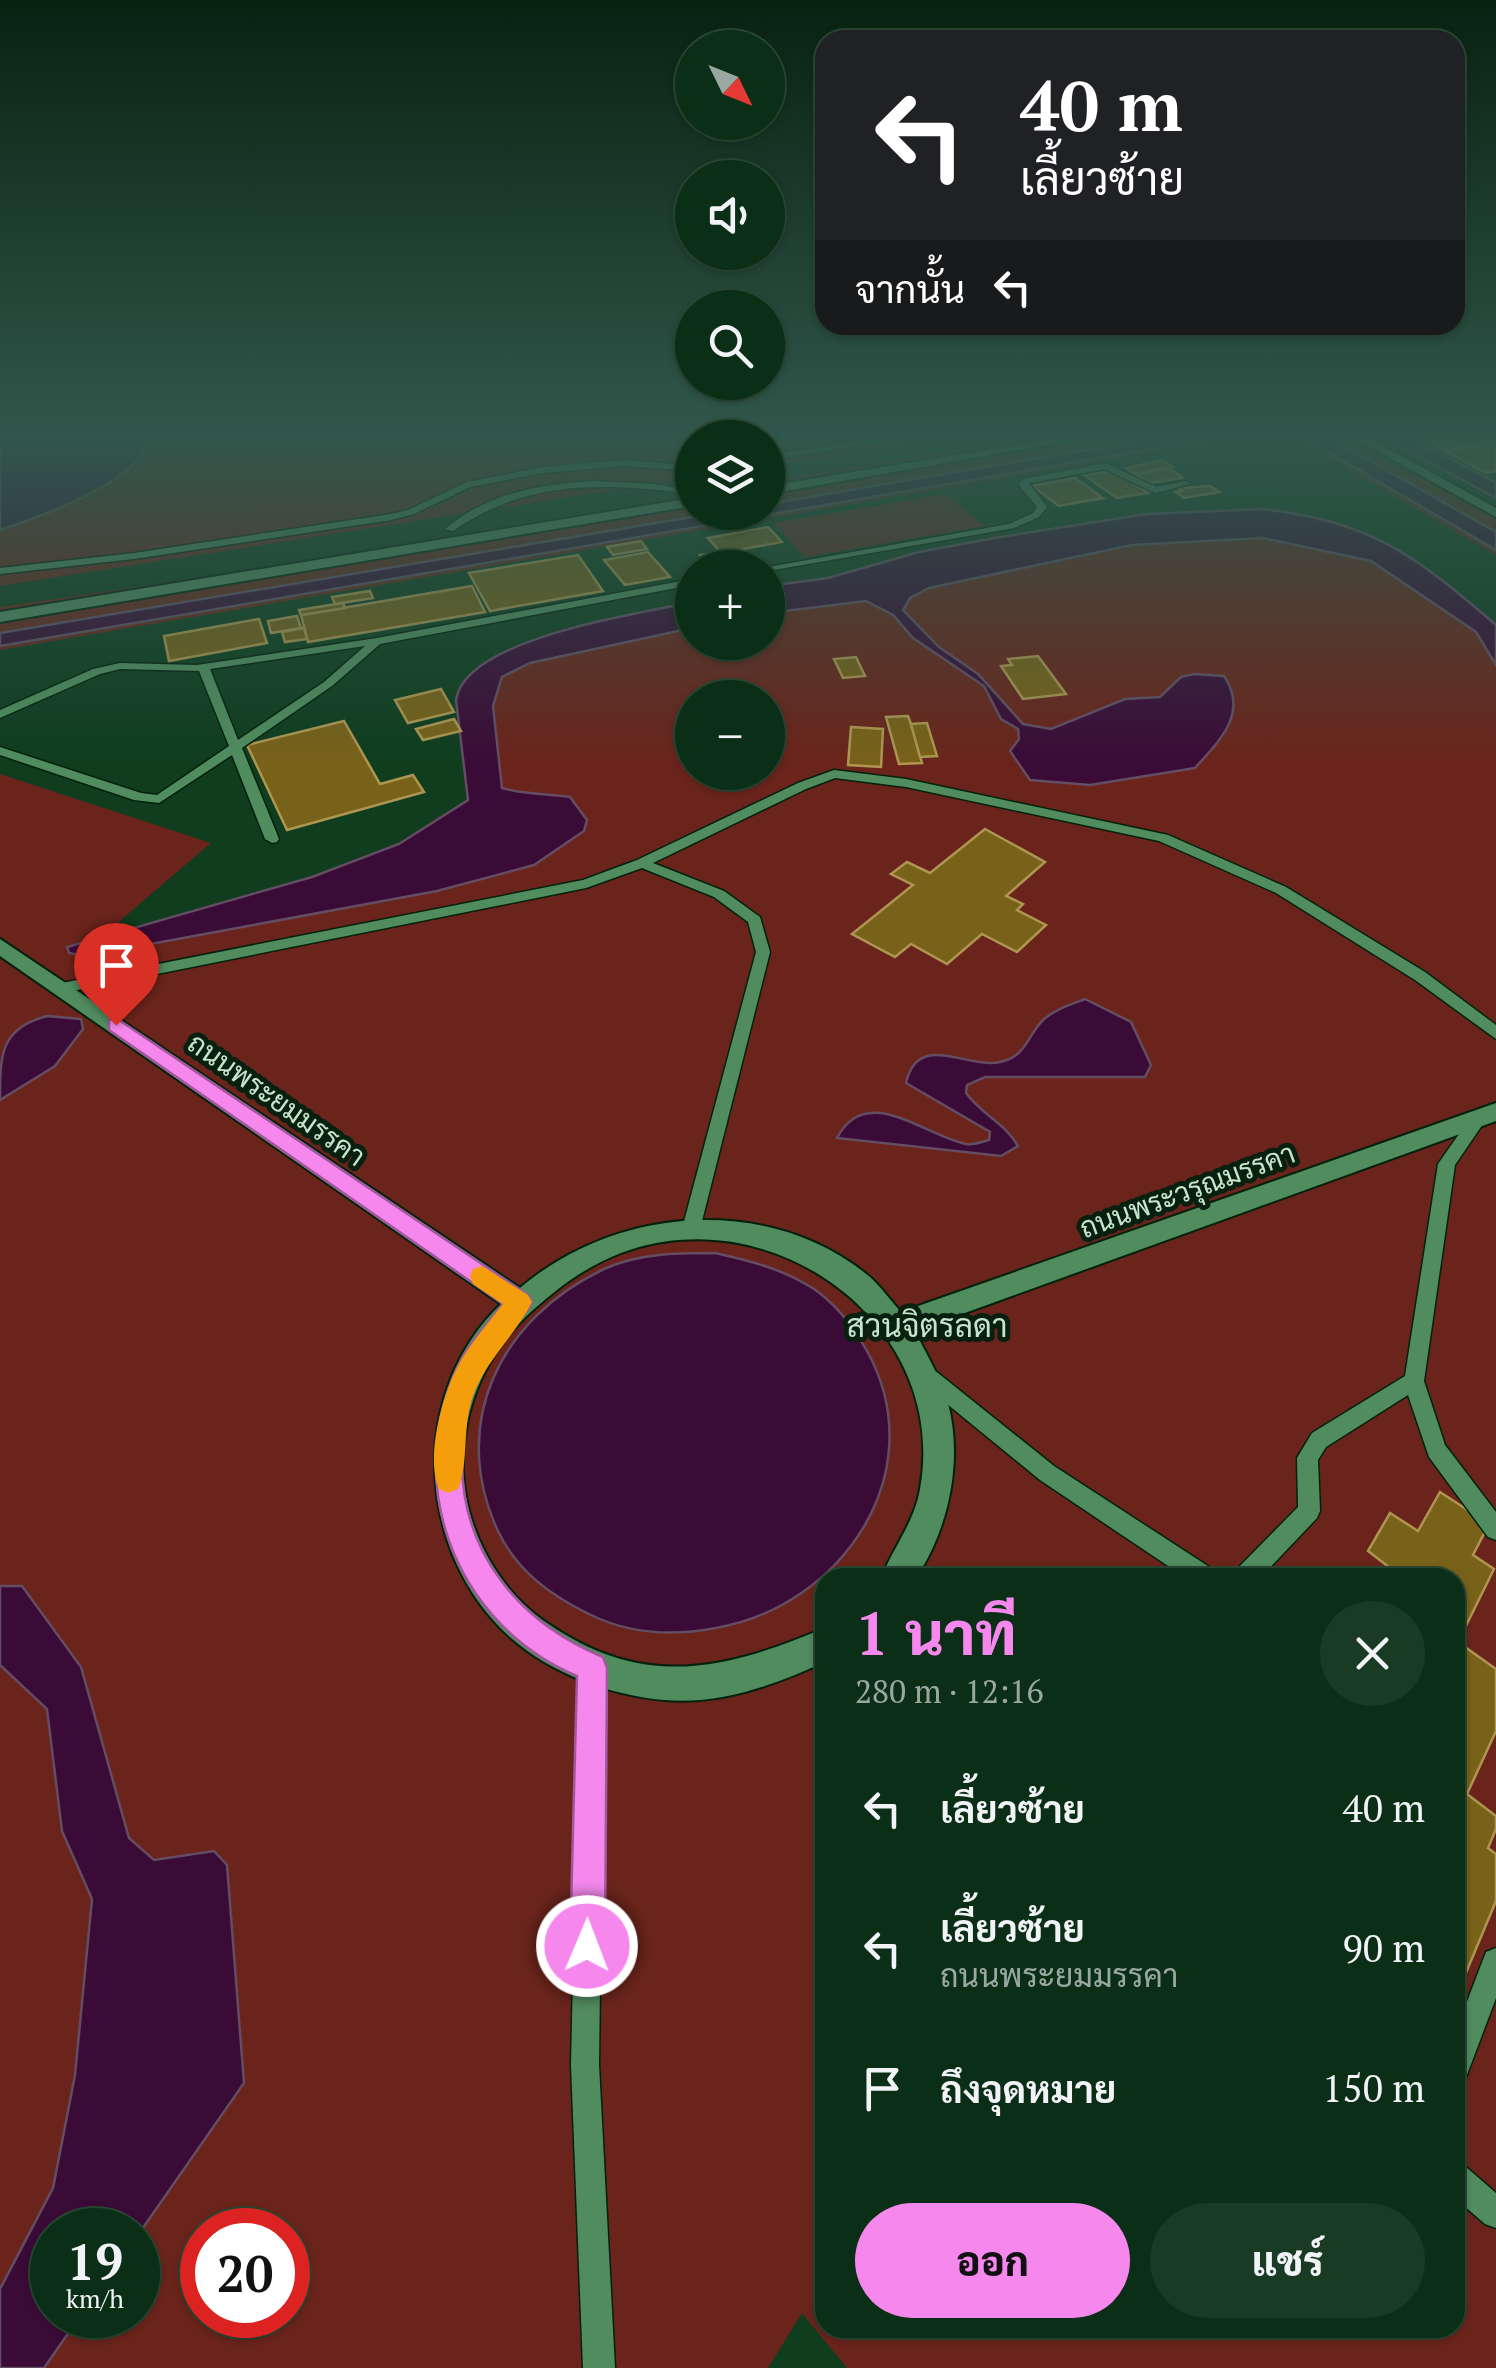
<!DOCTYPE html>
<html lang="th">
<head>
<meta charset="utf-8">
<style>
  :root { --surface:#0b2e16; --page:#193a23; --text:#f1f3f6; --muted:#9aa8a1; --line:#2b4a35; --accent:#f688ed }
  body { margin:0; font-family:"PT Serif",Sarabun,serif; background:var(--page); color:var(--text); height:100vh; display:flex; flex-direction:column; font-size:38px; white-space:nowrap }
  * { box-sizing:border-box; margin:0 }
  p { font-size:32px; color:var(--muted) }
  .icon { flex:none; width:55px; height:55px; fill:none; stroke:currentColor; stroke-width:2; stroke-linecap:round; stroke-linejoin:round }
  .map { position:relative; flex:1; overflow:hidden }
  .drawer { position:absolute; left:815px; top:1568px; width:650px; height:770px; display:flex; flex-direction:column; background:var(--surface); border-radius:30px; box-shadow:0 2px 8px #0004,0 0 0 2px var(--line) }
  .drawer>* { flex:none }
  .top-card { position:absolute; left:815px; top:30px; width:650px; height:305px; border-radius:30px; box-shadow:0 2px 8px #0004,0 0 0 2px var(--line); background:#202124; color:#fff; overflow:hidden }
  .needle { width:65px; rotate:133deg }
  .controls { position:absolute; left:675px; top:30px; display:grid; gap:20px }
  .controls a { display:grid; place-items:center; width:110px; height:110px; border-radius:50%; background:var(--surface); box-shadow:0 2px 8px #0004,0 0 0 2px var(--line); font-size:50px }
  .speed { position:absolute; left:30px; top:2208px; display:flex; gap:20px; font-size:50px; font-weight:700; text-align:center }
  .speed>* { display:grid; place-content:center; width:130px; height:130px; border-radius:50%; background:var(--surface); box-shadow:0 2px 8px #0004,0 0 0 2px var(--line); line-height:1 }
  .speed small { font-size:25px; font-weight:400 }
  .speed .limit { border:15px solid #d22; background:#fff; color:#111 }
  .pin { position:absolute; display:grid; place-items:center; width:85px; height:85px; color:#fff; margin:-102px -42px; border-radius:50% 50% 50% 0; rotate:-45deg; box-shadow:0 0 10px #0007 }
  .pin .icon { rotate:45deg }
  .me { position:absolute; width:110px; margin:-55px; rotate:1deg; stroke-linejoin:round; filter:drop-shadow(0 0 8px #0008) }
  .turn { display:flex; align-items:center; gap:35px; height:210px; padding:0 40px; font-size:45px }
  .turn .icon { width:130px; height:130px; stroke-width:2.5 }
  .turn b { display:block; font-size:70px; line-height:85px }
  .then { display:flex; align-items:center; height:95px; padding:0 40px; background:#0003; gap:20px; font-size:38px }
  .round { display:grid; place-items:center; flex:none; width:105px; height:105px; border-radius:52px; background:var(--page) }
  .summary { display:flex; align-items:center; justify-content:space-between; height:170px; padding:0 40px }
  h1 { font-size:60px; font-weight:800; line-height:75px; color:var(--accent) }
  .button { display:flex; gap:20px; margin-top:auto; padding:20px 40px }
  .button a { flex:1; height:115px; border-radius:60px; background:var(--accent); color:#111; font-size:40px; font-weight:800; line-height:115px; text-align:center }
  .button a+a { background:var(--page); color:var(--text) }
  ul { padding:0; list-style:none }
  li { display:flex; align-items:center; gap:30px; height:140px; padding:0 40px }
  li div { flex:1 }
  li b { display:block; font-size:38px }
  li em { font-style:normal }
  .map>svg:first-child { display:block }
  .green { fill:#6a241b; fill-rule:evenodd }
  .water { fill:#3a0b37; stroke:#644c63; stroke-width:2.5 }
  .building { fill:#786119; stroke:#ae9652; stroke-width:2.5 }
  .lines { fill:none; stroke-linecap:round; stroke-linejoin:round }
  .service-casing { stroke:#03210c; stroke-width:3 }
  .minor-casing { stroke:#03210c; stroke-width:4 }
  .secondary-casing { stroke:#03210c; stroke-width:4 }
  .service { fill:#518c5f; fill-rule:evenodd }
  .minor { fill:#518c5f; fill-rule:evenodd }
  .secondary { fill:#518c5f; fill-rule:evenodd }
  .route { fill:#f688ed; stroke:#a0589a; stroke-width:2.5 }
  .slow { fill:#f59e0b }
  .labels { text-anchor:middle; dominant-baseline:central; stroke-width:10; stroke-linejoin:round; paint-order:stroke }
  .street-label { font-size:28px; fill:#c6e4cb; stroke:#08200f }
  .quarter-label { font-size:32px; fill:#c6e4cb; stroke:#08200f }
</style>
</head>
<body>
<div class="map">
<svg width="1496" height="2368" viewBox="0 0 1496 2368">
  <rect width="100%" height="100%" fill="#0f3d1e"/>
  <g class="green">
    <path d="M0,431H993L768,467V438H692V478L0,586Z"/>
    <path d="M1073,431H1102L768,486V481Z"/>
    <path d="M1145,431H1198L768,504V495Z"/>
    <path d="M1258,431H1279L0,650V646Z"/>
    <path d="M1282,431H1292L1496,550V555Z"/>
    <path d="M1317,431H1336L1496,520V532Z"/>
    <path d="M946,494L984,526L805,557L773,523Z"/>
    <path d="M692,507V512L716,513L0,633V624Z"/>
    <path d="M1222,538H1263L1371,561L1476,632L1496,665V2368H847L802,2313L768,2368H0V774L211,843L101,937L67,947L86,956L437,891L534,865L584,832L546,793L522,795L502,788L493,705L502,677L530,663L692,628V642H768V613L866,600L893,615L913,638L984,686L1001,719L1018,729L1019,739L1090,785L1181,677L1160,697L1125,699L1051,729L1023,724L978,674L939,647L903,610L910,598L929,588L1132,545ZM692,698H768V772H692ZM825,1578H1455V2328H825ZM52,2230H138V2315H52ZM202,2230H288V2315H202Z"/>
    <path d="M219,575V578L0,613V607Z"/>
  </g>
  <g class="water">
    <path d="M0,431H152C146,481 42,516 0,530Z"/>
    <path d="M1198,431H1258L0,646V633L716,513L768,512V504Z"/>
    <path d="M1292,431H1317L1496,532V550Z"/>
    <path d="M1372,431H1397L1496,483V498Z"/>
    <path d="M1263,509C1372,522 1415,555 1496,625V665L1476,632L1371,561L1263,538L1132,545L929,588L910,598L903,610L939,647L978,674L1023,724L1051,729L1125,699L1160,697L1181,677L1194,674L1224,676C1249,713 1220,740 1195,768L1090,785L1030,780L1010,751L1019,739L1018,729L1001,719L984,686L913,638L893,615L866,601L768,613V586L828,578L919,552L1000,537L1147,514Z"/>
    <path d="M692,602V628L530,663L502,677L493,706L502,788C525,795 546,793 570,797L587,820L584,831L534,865L437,891L86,956L69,953L67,947L312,877L399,844L468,800L456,700C465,638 639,614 692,602Z"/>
    <path d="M1085,999L1131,1022L1151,1065L1145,1077H985L967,1085L966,1093C982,1115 1005,1123 1018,1146L1001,1156L837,1138C866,1082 923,1135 966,1144C973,1145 982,1142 989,1140L990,1132L906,1083C918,1031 966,1069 1000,1062C1026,1057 1027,1036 1043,1020C1055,1009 1070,1005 1085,999Z"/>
    <path d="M47,1016L81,1019L83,1029L55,1066L0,1100C0,1055 0,1028 47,1016Z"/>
    <path d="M715,1253C751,1261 783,1269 814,1289C836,1304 854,1328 867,1351C934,1472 842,1606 716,1628C674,1636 630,1634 591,1615C551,1596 517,1571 498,1531C448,1424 500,1318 604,1269C639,1253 678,1253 715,1253Z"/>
    <path d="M0,1586H22L81,1667L129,1838L154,1860L214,1851L227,1865L244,2083L138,2235V2230H52V2315H81L44,2368H0V2289L53,2188L75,2075L92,1899L62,1831L47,1709L0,1665Z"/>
  </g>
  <g class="building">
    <path d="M1408,431H1485L1496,436V442L1445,450Z"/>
    <path d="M1496,443V471L1486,473L1445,451Z"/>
    <path d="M1162,460L1173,467L1135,474L1126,468Z"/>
    <path d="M1169,468L1183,478L1149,483L1135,474Z"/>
    <path d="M1114,470L1148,493L1117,498L1084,475Z"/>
    <path d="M1075,478L1103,498L1059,506L1032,486Z"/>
    <path d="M1210,486L1219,492L1184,498L1176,492L1182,491L1178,488Z"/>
    <path d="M768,527L782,542L721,553L708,538Z"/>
    <path d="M641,541L647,549L613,555L607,547Z"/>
    <path d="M648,552L670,577L625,585L604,560Z"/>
    <path d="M717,552L729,565L711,568L700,555Z"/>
    <path d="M578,555L603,591L490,611L469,573Z"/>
    <path d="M472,586L485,612L308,642L301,615Z"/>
    <path d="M370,591L373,598L335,604L332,597Z"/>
    <path d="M343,603L345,608L301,615L299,610Z"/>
    <path d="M297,616L301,628L271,633L268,621Z"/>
    <path d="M259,619L267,643L169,661L164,636Z"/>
    <path d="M304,628L307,639L285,642L282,632Z"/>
    <path d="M1038,656L1066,694L1023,699L1001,666L1012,665L1008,659Z"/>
    <path d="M856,657L865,676L843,678L834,659Z"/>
    <path d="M441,689L454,712L408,723L395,700Z"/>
    <path d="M908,716L911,724L922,763L899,764L886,717Z"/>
    <path d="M454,719L461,731L423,740L416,729Z"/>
    <path d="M344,721L380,784L413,775L424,792L287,830L247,745Z"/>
    <path d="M927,723L937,756L920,757L911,724Z"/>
    <path d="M851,727L883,729L881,767L848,765Z"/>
    <path d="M985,829L1045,862L1006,896L1023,904L1017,910L1046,925L1017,952L982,934L947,964L911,944L895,957L852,934L913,885L891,874L907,862L930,873Z"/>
    <path d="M1440,1492L1489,1524L1473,1555L1494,1569L1458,1642L1496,1669V1731L1467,1794L1496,1816V1829L1488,1848L1496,1854V1901L1455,1999V1578H1403L1368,1551L1390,1513L1418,1531Z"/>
  </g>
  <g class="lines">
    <g class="service-casing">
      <g id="service">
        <path d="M927,431H947L768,460V455Z"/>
        <path d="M625,460L692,466V471L625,466L543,473L470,487L414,514L391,520L134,559L0,574V568L134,553L391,514L408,510L467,482L543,467Z"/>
        <path d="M1106,463L1156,487L1186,481L1190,484L1155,493L1105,469L1029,483L1047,507L1039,517L1014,528L768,571V568H763L1009,524L1033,513L1037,507L1019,485L1023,479Z"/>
        <path d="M594,481L655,484L689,490L685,493C600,483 527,480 453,531L445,529C487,493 540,484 594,481Z"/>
        <path d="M692,579V585L380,644L332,686L242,748L279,839L277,842L272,843L265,839L232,755L159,803L134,800L0,755V747L141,793L157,795L229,746L199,671L120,669L100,674L0,718V710L93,669L120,663L197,665L377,638ZM365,646L324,682L238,740L210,669Z"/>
        <path d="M834,770L906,779L1168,835L1286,887L1425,972L1496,1025V1039L1415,980L1276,893L1159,841L906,787L835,778L806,789L653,863L724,891L760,917L770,952L700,1229L697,1234H685L682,1229L756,952L748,922L714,897L642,868L586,888L62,993L54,988L62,983L583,880L637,860L798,783Z"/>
        <path d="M1479,1112L1487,1118L1455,1165L1424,1381L1445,1445L1496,1512V1540L1488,1537L1429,1457L1408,1395L1326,1447L1318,1460L1320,1511L1317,1518L1260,1578H1233L1236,1570L1298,1507L1297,1458L1312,1433L1405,1376L1438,1164L1473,1114Z"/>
        <path d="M926,1366L933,1369L1054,1466L1214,1570L1217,1578H1186L1040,1480L919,1381L916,1375L919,1369Z"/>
        <path d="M592,1655L600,1659L604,1667L599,2065L615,2368H583L571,2065L580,1667L584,1659Z"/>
        <path d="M1496,1948V1998L1465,2080L1455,2084V2033L1486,1952Z"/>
        <path d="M1455,2163L1466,2167L1496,2193V2228L1485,2224L1455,2198Z"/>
      </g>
    </g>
    <g class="minor-casing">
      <path id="minor" d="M0,939L520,1288C616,1206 769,1193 870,1277C881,1287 891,1301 901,1312L1496,1103V1121L915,1331C926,1354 941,1378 948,1403C963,1461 949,1528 916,1578H881C894,1546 914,1523 920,1489C950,1325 773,1196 621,1253C587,1266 560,1286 533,1310C486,1352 462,1407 463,1470C465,1529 498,1590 547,1623C644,1690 724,1670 825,1628V1662C774,1685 721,1705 664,1700C610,1695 552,1674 511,1638C416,1553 407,1394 501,1304L0,956Z"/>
    </g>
    <g class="secondary-casing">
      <g id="secondary">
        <path d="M1101,431H1128L768,494V486Z"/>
        <path d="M1341,431H1356L1496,508V517Z"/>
        <path d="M692,498V506L0,622V612Z"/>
      </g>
    </g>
    <use href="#service" class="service"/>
    <use href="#minor" class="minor"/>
    <use href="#secondary" class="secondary"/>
  </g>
  <linearGradient id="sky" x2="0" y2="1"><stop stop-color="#082210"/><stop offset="0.57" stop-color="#31574c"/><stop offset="1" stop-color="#31574c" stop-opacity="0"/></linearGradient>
  <rect width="1496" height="762" fill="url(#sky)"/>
  <path class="route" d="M116,1018L528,1295L532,1302L528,1309C513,1329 494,1349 482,1371C468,1397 463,1430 462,1459C461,1553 519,1622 603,1657L607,1668L605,1946L600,1958L587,1963L575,1958L570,1946L577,1676C454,1624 400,1480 461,1360C472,1340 489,1322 503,1304L109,1030V1020Z"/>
  <path class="slow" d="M482,1266L528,1295L532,1302C515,1336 486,1360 473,1396C462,1426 469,1465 458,1489L448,1493L439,1489C424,1456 445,1383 465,1354C476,1337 490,1321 503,1304L473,1284L470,1276L473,1269Z"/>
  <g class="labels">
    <g class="street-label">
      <text transform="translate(277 1099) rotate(35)">ถนนพระยมมรรคา</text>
      <text transform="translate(1187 1190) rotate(-20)">ถนนพระวรุณมรรคา</text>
    </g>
    <g class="quarter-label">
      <text x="927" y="1325">สวนจิตรลดา</text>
    </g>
  </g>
</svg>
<div class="controls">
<a><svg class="needle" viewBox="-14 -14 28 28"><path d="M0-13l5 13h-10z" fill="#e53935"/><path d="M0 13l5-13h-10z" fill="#9aa8a1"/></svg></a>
<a><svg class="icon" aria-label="sound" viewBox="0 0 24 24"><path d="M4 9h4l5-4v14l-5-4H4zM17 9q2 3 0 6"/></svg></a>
<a><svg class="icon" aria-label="search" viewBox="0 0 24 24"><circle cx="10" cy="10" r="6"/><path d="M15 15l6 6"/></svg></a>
<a><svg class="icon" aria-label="layers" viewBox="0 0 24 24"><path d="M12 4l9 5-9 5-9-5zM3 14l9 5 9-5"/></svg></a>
<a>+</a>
<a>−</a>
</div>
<div class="speed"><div>19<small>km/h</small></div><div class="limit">20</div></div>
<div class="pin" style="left:116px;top:1025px;background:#d93025"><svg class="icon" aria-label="arrive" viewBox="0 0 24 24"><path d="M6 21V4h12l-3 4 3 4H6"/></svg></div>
<svg class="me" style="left:587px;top:1946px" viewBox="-20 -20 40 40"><circle r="17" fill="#f688ed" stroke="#fff" stroke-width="3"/><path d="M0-11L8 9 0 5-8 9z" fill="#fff"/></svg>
<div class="top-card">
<div class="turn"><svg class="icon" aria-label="left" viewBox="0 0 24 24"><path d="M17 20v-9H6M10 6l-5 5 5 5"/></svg><div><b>40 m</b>เลี้ยวซ้าย</div></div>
<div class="then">จากนั้น<svg class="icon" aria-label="left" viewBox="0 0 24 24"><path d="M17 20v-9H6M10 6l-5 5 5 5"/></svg></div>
</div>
<section class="drawer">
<div class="summary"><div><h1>1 นาที</h1><p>280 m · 12:16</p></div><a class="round"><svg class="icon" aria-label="close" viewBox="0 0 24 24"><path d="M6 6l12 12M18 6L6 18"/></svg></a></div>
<ul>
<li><svg class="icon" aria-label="left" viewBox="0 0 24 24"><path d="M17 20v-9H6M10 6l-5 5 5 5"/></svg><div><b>เลี้ยวซ้าย</b></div><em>40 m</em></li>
<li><svg class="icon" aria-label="left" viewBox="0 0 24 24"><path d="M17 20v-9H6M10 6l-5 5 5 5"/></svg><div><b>เลี้ยวซ้าย</b><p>ถนนพระยมมรรคา</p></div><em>90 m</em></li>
<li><svg class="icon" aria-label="arrive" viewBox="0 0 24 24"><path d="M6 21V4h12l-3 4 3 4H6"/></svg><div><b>ถึงจุดหมาย</b></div><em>150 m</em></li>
</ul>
<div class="button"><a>ออก</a><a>แชร์</a></div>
</section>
</div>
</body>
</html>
